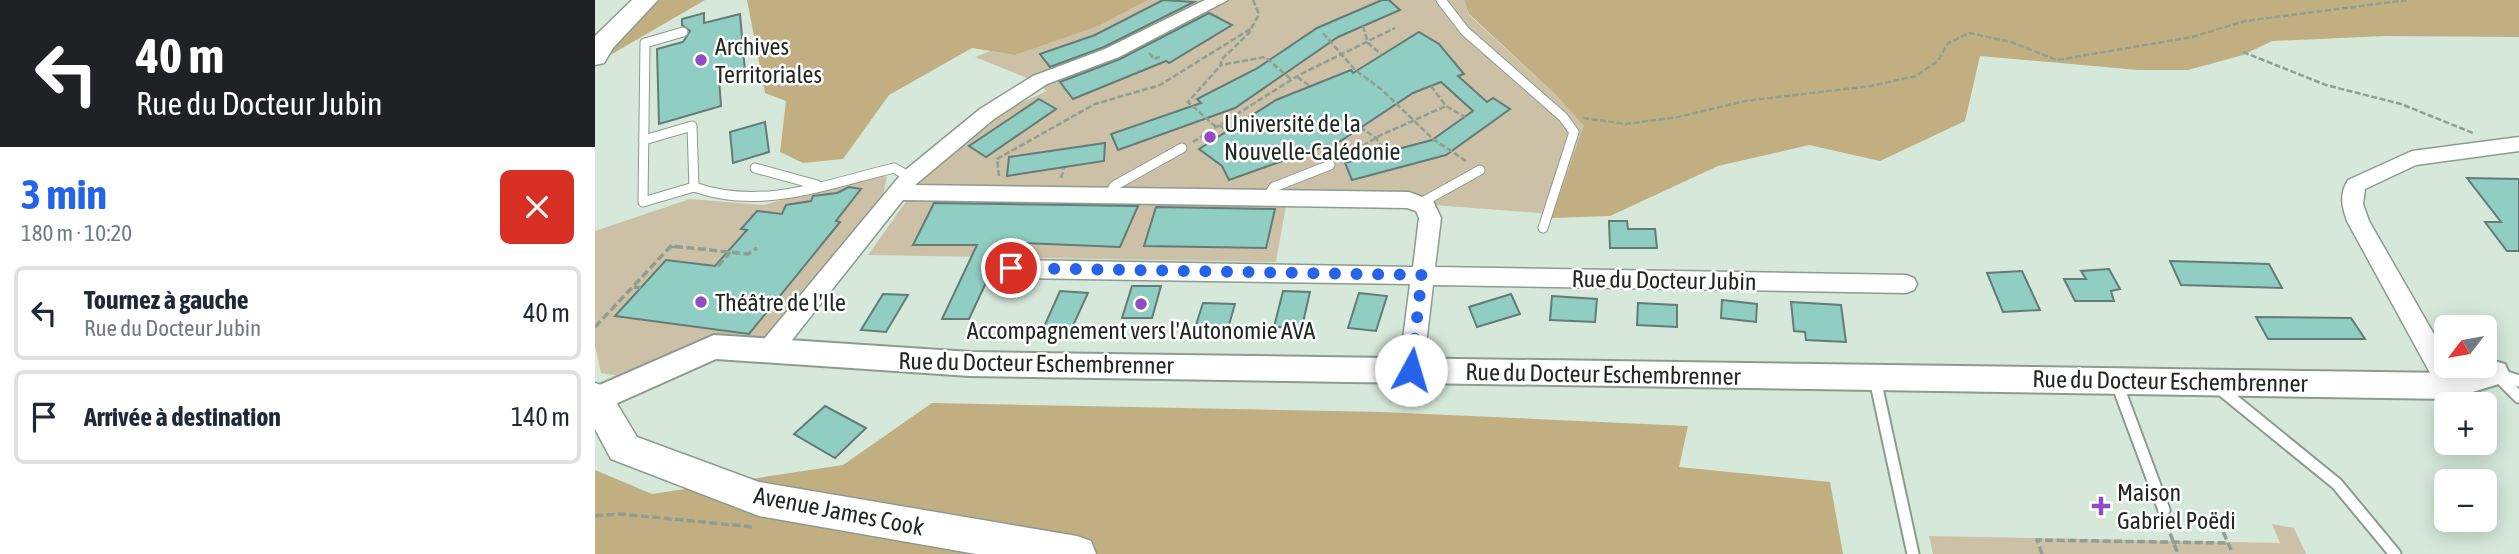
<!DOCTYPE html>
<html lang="fr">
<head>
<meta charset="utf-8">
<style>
  :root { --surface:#fff; --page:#f2f2f3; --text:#1f2937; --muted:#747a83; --line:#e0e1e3; --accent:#2563eb }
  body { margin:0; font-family:"Asap Condensed",sans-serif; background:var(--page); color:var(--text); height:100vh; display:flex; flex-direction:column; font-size:26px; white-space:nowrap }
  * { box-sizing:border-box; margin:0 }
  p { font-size:23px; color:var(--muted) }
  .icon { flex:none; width:38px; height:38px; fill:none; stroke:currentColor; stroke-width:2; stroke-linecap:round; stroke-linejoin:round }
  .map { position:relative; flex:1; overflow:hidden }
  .drawer { display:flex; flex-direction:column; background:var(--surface); width:595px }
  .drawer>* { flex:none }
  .guide { background:#202124; color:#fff; overflow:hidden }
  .needle { width:46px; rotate:239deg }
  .controls { position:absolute; left:1839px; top:315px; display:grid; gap:14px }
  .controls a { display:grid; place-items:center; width:63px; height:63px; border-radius:10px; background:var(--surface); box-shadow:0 4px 18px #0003; font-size:35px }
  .pin { position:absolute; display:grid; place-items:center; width:60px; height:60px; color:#fff; margin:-30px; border:4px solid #fff; border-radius:50%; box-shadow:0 2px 7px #0007 }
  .me { position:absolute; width:77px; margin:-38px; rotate:6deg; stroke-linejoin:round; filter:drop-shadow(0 0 5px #0008) }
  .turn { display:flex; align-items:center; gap:24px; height:147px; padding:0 21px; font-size:32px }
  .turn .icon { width:91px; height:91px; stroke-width:2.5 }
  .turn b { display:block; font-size:49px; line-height:60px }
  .round { display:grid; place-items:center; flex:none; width:74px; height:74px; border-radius:10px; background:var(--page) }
  .overview { display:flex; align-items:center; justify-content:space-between; height:119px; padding:0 21px }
  h1 { font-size:42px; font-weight:700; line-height:52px; color:var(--accent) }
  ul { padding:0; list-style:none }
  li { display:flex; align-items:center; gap:21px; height:94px; margin:0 14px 10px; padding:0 7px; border:4px solid var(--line); border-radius:10px }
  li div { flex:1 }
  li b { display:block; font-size:26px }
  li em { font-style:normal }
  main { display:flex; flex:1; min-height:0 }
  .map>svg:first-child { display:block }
  .green { fill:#ccc1a6 }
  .forest { fill:#c1af82 }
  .building { fill:#90cdc3; stroke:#647b77; stroke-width:2 }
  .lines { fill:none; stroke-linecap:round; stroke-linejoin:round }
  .service-far1-casing { stroke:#8b9c8f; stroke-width:11 }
  .service-casing { stroke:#8b9c8f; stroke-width:15 }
  .minor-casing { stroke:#8b9c8f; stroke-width:3 }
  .tertiary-casing { stroke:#8b9c8f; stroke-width:4 }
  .secondary-casing { stroke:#8b9c8f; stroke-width:3 }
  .path-far1 { stroke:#909e93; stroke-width:2.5; stroke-dasharray:6 2.5; stroke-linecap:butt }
  .path { stroke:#909e93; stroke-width:3.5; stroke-dasharray:8 3.5; stroke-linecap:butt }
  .service-far1 { stroke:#fff; stroke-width:9 }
  .service { stroke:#fff; stroke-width:11 }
  .minor { fill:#fff; fill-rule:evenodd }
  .tertiary { fill:#fff; fill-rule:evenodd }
  .secondary { fill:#fff; fill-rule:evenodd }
  .route { stroke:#2563eb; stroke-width:12; stroke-dasharray:0 21.6 }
  .poi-dot { fill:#904cc0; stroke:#fff; stroke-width:2.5 }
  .labels { text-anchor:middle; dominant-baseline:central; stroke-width:5; stroke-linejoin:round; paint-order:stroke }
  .poi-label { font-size:24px; fill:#212822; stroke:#fff; text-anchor:start }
  .street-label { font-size:24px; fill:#212822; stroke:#fff }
</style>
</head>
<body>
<main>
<section class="drawer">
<div class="guide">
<div class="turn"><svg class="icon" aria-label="left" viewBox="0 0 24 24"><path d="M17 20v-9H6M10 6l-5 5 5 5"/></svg><div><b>40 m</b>Rue du Docteur Jubin</div></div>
</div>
<div class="overview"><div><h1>3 min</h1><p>180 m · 10:20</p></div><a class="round" style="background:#d93025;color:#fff"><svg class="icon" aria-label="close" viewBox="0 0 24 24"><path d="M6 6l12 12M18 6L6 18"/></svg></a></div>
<ul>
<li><svg class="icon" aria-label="left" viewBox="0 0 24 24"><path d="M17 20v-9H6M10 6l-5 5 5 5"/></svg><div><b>Tournez à gauche</b><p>Rue du Docteur Jubin</p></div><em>40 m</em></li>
<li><svg class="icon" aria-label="arrive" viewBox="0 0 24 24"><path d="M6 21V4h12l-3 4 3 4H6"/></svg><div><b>Arrivée à destination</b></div><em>140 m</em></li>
</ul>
</section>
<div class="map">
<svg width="1924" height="554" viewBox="0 0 1924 554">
  <rect width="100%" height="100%" fill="#d5e8da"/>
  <g class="green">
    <path d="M553,0H869L874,15L962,96L990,126L957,214L693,194L681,262L273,255L327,179L415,108L452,91L437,80L380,57L396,51L420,55L504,26Z"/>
    <path d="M282,174L292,177L288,195L174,341L25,376L6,373L0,346V231L95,199L168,205Z"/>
    <path d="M1677,524L1699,528L1711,554H1338L1334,536L1685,543Z"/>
  </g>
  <g class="forest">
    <path d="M58,0H110L5,61Z"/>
    <path d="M152,0H553L504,26L420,55L377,48L294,95L248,159L208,163L185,152L191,101L170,93Z"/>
    <path d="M869,0H1924V37L1790,36L1677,41L1648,55L1593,70H1543L1385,56L1370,121L1285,161L1214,145L1123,166L1015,216L956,218L989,126L962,96L874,14Z"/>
    <path d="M337,403L787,412L1093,426L1084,467L1235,482L1248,554H0V470L57,494L248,465Z"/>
  </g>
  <g class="building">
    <path d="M568,0L599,2L509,47L455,67L445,54L500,35Z"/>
    <path d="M787,0H794L805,10L743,37L640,108L523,150L516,134L606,103L602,99L661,69L722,28Z"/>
    <path d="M109,13V23L145,14L150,71L124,78L126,106L64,124L62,49L88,42L95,31L87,25V19Z"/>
    <path d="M614,13L637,25L574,63L571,61L478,99L465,82L525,59Z"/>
    <path d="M824,32L844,44L869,74L863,76L892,102L898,98L915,109L851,155L757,180L750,163L837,140L878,111L846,82L818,93L735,148L732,145L634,180L627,166L604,149L681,100L756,70L758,73Z"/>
    <path d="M444,99L461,109L391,157L374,146Z"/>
    <path d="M170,122L174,152L138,163L135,132Z"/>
    <path d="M510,143L509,161L412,176L414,157Z"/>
    <path d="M1872,178L1924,179V251H1912L1890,222H1906Z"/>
    <path d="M254,187L266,189L241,221L245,222L154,334L20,316L71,260L120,266L152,230L146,229L162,211L187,214L191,205L216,201L218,196L242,193Z"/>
    <path d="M339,203L543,206L525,247L402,242L388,274H395L374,319H347L382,245H318Z"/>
    <path d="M561,207L680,209L671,248L549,246Z"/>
    <path d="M1014,221H1032L1033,229H1060L1062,248H1015Z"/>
    <path d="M1575,261L1674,264L1687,288L1586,285Z"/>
    <path d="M1514,269L1525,289L1516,291L1519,301H1480L1469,279H1491L1486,271Z"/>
    <path d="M1427,271L1445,310L1408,312L1392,273Z"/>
    <path d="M537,286H566L557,318H527Z"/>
    <path d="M465,291L493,293L476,330L448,329Z"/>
    <path d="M688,291L715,292L707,327H679Z"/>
    <path d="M764,293L792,296L781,331L753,328Z"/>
    <path d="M288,294L313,295L291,332L266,330Z"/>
    <path d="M916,294L925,314L882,327L874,307Z"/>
    <path d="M957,296L1002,299L1000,322L955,320Z"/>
    <path d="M1127,300L1162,304L1161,322L1126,318Z"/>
    <path d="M1196,302L1246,305L1251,342L1211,340L1210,332L1199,331Z"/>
    <path d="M608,303L640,304L631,335L598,334Z"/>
    <path d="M1043,303L1082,305V327L1042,325Z"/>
    <path d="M1661,317L1756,318L1770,339H1673Z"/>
    <path d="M230,406L271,428L240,458L199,434Z"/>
  </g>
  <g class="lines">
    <g class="service-far1-casing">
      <g id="service-far1">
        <path d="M846,0L870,31L968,117L979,132L948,228"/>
        <path d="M88,32L50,43L48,202L99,187"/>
        <path d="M49,140L97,126L99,187C167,211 232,184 299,168L315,177"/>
        <path d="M160,168L222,185"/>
        <path d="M515,194L519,186L587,148"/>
        <path d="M671,198L679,187L735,165"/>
        <path d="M824,204L885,170"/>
      </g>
    </g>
    <g class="service-casing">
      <g id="service">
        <path d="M1901,374L1924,397"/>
        <path d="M1902,374L1924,381"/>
        <path d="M1280,379L1318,554"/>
        <path d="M1521,381L1569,510"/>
        <path d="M1624,388L1742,484L1800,554"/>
      </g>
    </g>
    <g class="minor-casing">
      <g id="minor">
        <path d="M610,0H633L524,57L452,84L399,119L320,185L814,192L838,201L846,218L840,267L1311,275L1319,278L1322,284L1319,290L1311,293L838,285L828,370L825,377L816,380L807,377L804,370L815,284L416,278L408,275L405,269L408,263L416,260L818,267L824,218L821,211L812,208L308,200L182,359L173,362L164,359L161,352L164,345L308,172L385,109L438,76L510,49Z"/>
        <path d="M1924,137V151L1821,165L1770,189L1768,204L1774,221L1852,357V366H1856L1867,386L1864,393L1855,396L1846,393L1752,221C1747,207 1744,194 1753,180L1817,151Z"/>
      </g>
    </g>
    <g class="tertiary-casing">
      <path id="tertiary" d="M119,335L375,352L1855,373L1890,366L1899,361L1910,364L1914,373L1910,382L1855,399L375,376L121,359L0,413V387Z"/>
    </g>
    <g class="secondary-casing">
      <g id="secondary">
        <path d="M37,0H63L18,48L9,63L0,65V36Z"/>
        <path d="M0,383L12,387L42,437L164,482L482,536L496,541L501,554H381L164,516L16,459L0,429Z"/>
      </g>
    </g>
    <g class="path-far1">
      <path d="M658,0L664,14L654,33L626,60V65L670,57L697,80"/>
      <path d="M768,26L773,43L787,55"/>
      <path d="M728,33L760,70L786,89L838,139L871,161"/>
      <path d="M1648,52L1731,85L1806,104L1878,133"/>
      <path d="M554,53L559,59L565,57"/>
      <path d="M702,77L715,86"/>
      <path d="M836,86L851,106L870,117"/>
      <path d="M988,118L1031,124L1083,117L1150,101L1276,86L1321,76L1343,61L1353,43L1375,33L1416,42L1462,60L1597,37L1650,21L1813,0"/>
      <path d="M625,125L632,131"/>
      <path d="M621,127L593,102L626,65"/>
      <path d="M765,127L781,138L790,152"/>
      <path d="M598,142L704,75L800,28"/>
      <path d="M746,159L786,135L851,106"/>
      <path d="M404,176L402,159L500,104L565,85L657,28"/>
      <path d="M466,178L469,168"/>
      <path d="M75,247H87"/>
    </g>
    <g class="path">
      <path d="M123,266L135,252"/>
      <path d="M39,287L46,288"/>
      <path d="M0,327L76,246L153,254L162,248"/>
      <path d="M1619,511L1637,552"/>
      <path d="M0,516L25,514L160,527"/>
      <path d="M1571,523L1583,554"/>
      <path d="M1447,554L1442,540L1633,543"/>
    </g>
    <use href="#service-far1" class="service-far1"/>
    <use href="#service" class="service"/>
    <use href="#minor" class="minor"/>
    <use href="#tertiary" class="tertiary"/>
    <use href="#secondary" class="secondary"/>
  </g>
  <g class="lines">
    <path class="route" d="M416,268L827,275L816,370"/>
  </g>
  <g class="poi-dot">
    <circle cx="106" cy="60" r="7"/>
    <circle cx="615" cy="137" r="7"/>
    <circle cx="106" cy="302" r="7"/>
    <circle cx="546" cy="304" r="7"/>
    <path d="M1502.5 495.5h7v7h7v7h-7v7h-7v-7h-7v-7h7z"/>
  </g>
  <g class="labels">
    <g class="poi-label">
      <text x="120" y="46">Archives<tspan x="120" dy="28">Territoriales</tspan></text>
      <text x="629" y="123">Université de la<tspan x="629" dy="28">Nouvelle-Calédonie</tspan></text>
      <text x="120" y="302">Théâtre de l'Ile</text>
      <text x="546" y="330" text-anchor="middle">Accompagnement vers l'Autonomie AVA</text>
      <text x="1522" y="492">Maison<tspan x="1522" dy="28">Gabriel Poëdi</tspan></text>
    </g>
    <g class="street-label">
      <text transform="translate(1069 280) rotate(1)">Rue du Docteur Jubin</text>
      <text transform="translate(441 363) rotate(1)">Rue du Docteur Eschembrenner</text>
      <text transform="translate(1008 374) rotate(1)">Rue du Docteur Eschembrenner</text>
      <text transform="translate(1575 381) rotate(1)">Rue du Docteur Eschembrenner</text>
      <text transform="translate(244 511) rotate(11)">Avenue James Cook</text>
    </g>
  </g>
</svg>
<div class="controls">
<a><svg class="needle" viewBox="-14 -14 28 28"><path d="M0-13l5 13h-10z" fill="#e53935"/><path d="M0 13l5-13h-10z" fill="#747a83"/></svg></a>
<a>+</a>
<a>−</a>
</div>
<div class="pin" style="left:416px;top:268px;background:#d93025"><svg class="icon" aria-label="arrive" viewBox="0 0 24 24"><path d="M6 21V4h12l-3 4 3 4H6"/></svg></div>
<svg class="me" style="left:816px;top:370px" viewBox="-20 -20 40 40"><circle r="19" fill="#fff"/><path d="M0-13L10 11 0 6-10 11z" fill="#2563eb"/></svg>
</div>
</main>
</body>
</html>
